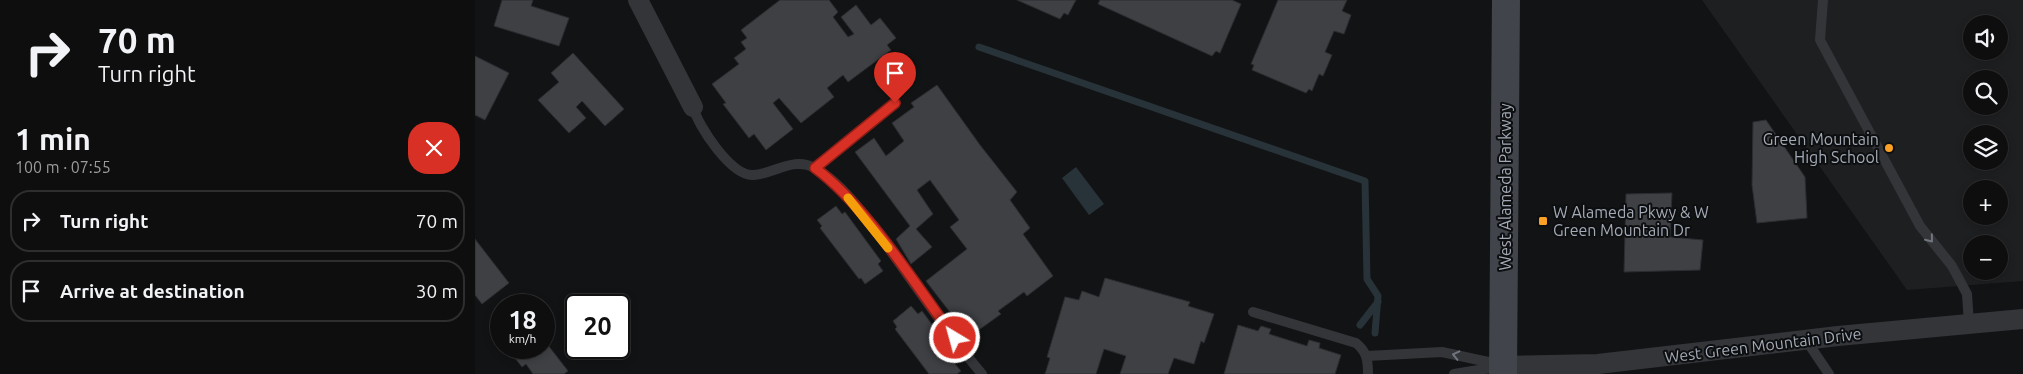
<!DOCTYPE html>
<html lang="en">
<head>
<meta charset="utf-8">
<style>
  :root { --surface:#0e0e0f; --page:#1c1c1d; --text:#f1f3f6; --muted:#9b9c9e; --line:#2e2e2f }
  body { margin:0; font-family:Ubuntu,sans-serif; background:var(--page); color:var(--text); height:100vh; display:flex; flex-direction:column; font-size:19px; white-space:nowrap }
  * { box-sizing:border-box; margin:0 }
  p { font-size:16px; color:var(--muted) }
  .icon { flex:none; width:28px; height:28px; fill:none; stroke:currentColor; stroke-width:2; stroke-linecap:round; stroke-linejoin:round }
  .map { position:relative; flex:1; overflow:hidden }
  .sheet { display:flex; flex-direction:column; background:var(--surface); width:475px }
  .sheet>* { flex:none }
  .hud { background:#0e0e0f; color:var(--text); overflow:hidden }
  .controls { position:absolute; left:1488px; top:15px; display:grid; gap:10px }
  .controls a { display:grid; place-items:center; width:45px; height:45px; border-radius:50%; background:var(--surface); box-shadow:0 2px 8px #0003,0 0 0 1px var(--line); font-size:25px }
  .speed { position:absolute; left:15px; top:294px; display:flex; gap:10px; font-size:25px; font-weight:700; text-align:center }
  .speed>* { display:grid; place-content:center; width:65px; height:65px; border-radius:50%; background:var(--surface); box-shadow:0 2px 8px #0003,0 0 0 1px var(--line); line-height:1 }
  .speed small { font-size:12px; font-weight:400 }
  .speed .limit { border:2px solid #111; border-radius:8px; background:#fff; color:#111 }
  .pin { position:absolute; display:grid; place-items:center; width:42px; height:42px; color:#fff; margin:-51px -21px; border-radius:50% 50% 50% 0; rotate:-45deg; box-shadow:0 0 5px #0007 }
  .pin .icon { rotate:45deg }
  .me { position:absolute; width:55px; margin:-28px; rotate:323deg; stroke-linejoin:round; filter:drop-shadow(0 0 4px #0008) }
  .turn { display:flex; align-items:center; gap:18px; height:105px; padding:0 15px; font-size:22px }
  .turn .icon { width:65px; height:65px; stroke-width:2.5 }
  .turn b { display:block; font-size:35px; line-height:42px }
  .round { display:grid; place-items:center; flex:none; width:52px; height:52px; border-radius:20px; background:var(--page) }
  .summary { display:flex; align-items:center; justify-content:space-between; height:85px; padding:0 15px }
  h1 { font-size:30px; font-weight:600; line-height:38px }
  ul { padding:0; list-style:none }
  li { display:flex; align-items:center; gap:15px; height:62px; margin:0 10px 8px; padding:0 5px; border:2px solid var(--line); border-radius:20px }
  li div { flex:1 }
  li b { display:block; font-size:19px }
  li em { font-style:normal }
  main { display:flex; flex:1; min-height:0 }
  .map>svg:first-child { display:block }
  .built { fill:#1e1f21; fill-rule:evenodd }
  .water { fill:#283339 }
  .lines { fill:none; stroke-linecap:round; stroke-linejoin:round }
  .stream { stroke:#283339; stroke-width:7 }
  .building { fill:#3e4044; stroke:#2c2d30 }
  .lane { stroke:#333539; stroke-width:10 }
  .street { stroke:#333539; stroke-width:20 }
  .secondary { stroke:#41444a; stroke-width:28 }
  .oneway { stroke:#71757e }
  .route-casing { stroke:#8d1f18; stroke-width:12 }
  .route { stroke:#d93025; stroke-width:9 }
  .slow { stroke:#f59e0b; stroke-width:9 }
  .poi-dot { fill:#fba024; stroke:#0d0e0f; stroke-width:2 }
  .labels { text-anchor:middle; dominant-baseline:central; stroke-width:4; stroke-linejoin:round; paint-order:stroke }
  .poi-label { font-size:16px; fill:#a3aab6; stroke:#0d0e0f; text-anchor:end }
  .street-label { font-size:16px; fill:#a3aab6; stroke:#0d0e0f }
</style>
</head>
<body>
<main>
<section class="sheet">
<div class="hud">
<div class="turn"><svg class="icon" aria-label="right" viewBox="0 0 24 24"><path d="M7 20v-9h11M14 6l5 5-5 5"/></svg><div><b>70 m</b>Turn right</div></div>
</div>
<div class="summary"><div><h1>1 min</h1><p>100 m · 07:55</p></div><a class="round" style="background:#d93025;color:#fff"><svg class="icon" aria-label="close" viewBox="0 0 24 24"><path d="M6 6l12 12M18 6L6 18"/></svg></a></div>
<ul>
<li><svg class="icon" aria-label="right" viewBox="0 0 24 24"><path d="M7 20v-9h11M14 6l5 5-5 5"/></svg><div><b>Turn right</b></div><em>70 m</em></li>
<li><svg class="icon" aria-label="arrive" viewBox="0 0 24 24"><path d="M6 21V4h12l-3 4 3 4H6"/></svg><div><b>Arrive at destination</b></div><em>30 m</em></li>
</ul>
</section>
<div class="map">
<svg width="1548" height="374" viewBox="0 0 1548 374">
  <rect width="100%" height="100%" fill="#121314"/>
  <path class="built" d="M1227,0H1548V281L1432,290ZM1496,24H1524V51H1496ZM1496,79H1524V106H1496ZM1496,134H1524V161H1496ZM1496,189H1524V216H1496ZM1496,244H1524V271H1496Z"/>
  <path class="water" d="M601,167L629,204L614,215L587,178Z"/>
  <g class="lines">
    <g class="stream">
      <path d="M504,47L890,181L892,279L903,296L900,333"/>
      <path d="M885,325L903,302"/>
    </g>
  </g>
  <g class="building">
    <path d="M27,0H58L56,6L94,18L84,46L19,26Z"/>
    <path d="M305,0H354L363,12L358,17L373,37L379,34L366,17L381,5L396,25L405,18L421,38L412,45L416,50L373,82L368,75L352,88L359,97L326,123L304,98L298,103L318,129L291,150L279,134L274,138L248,104L251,103L237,84L264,64L259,58L271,49L266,42L272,38L266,30Z"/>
    <path d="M542,0H601L593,15L589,13L585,19Z"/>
    <path d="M625,0H757L766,4L745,53L741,51L737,56L623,4Z"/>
    <path d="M803,0H872L867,11L876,15L869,34L859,31L850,52L857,55L848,76L844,74L837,91L834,89L831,93L777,70L779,65L776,64Z"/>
    <path d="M98,53L149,109L130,126L107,101L101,107L111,118L94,133L63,100L84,82L76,73Z"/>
    <path d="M0,56L34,73L10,120L0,115Z"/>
    <path d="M462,85L505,145L542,192L535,200L555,228L548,234L578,276L552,296L549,292L523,311L526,314L494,337L451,281L492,249L475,227L484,220L455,180L442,190L458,214L441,229L457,247L436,264L421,239L435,226L380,152L399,138L411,156L429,141L417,123L439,107L436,103Z"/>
    <path d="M1291,120L1330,177L1332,218L1282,223L1277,185L1278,122Z"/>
    <path d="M1197,193L1195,237L1228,240L1225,270L1149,272L1151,194Z"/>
    <path d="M361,206L367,214L370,212L406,261L403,264L408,271L390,284L386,278L384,279L345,228L347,226L342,220Z"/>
    <path d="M0,239L34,283L7,304L0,295Z"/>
    <path d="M630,278L715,302L713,306L739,314L729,343L726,341L719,364L699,358L693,374H645L651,356L629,349L621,374H570L575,358L572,357L590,297L604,300L607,291L624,297Z"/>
    <path d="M436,306L443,314L447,311L484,361L480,364L486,371L482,374H454L420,329L422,327L418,321Z"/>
    <path d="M763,325L783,331L786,326L796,329L794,334L832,346L834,340L845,343L844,348L866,355L860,374H749Z"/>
    <path d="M69,340L93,371L89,374H58L51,364L47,367L32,348H69Z"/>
  </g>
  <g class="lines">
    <g class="lane">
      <path d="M1348,0L1345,40L1445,226L1477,266L1492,294L1494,324"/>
      <path d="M218,107C223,126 256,176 278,175C300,174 318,156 340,168C370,185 392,219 412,246C443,289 473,334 507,374"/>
      <path d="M340,168L420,103"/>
      <path d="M778,312L881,343C892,352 893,360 893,374"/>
      <path d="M1331,340L1354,374"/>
      <path d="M892,356L967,352L1027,365"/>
      <path d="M979,374L1022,367"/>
    </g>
    <g class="street">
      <path d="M163,0L218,107"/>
      <path d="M1028,366L1123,364L1363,336L1548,319"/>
    </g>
    <path class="secondary" d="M1028,374L1031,0"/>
  </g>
  <defs><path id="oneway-chevron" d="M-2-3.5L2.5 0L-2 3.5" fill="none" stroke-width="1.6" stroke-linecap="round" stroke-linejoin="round" transform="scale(1.25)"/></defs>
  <g class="oneway">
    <use href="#oneway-chevron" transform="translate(1455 239) rotate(51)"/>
    <use href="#oneway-chevron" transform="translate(981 355) rotate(-167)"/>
  </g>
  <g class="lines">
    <g class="route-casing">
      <path id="route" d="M420,103L340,168C393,207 440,285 480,338"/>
    </g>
    <use href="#route" class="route"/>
    <path class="slow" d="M373,198L413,248"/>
  </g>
  <g class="poi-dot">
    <circle cx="1414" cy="148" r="5"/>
    <rect x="1063" y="216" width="10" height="10" rx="2.5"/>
  </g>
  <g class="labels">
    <g class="poi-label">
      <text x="1404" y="139">Green Mountain<tspan x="1404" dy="18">High School</tspan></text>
      <text x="1078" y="212" text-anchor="start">W Alameda Pkwy &amp; W<tspan x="1078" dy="18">Green Mountain Dr</tspan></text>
    </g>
    <g class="street-label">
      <text transform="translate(1030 187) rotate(-90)">West Alameda Parkway</text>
      <text transform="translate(1288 345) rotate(-7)">West Green Mountain Drive</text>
    </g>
  </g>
</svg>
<div class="controls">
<a><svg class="icon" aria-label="sound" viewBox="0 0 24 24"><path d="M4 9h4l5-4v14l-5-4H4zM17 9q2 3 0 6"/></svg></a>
<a><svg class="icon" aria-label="search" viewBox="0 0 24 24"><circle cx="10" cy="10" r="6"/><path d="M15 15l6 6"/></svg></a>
<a><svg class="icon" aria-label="layers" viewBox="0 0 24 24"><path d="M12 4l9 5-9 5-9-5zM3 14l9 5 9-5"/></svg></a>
<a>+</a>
<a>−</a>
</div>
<div class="speed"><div>18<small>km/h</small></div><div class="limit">20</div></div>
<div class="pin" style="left:420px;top:103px;background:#d93025"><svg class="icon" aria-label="arrive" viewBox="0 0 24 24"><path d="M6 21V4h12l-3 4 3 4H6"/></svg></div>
<svg class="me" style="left:480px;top:338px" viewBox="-20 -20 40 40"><circle r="17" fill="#d93025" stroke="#fff" stroke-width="3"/><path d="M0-11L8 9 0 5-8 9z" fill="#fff"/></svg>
</div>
</main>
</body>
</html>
